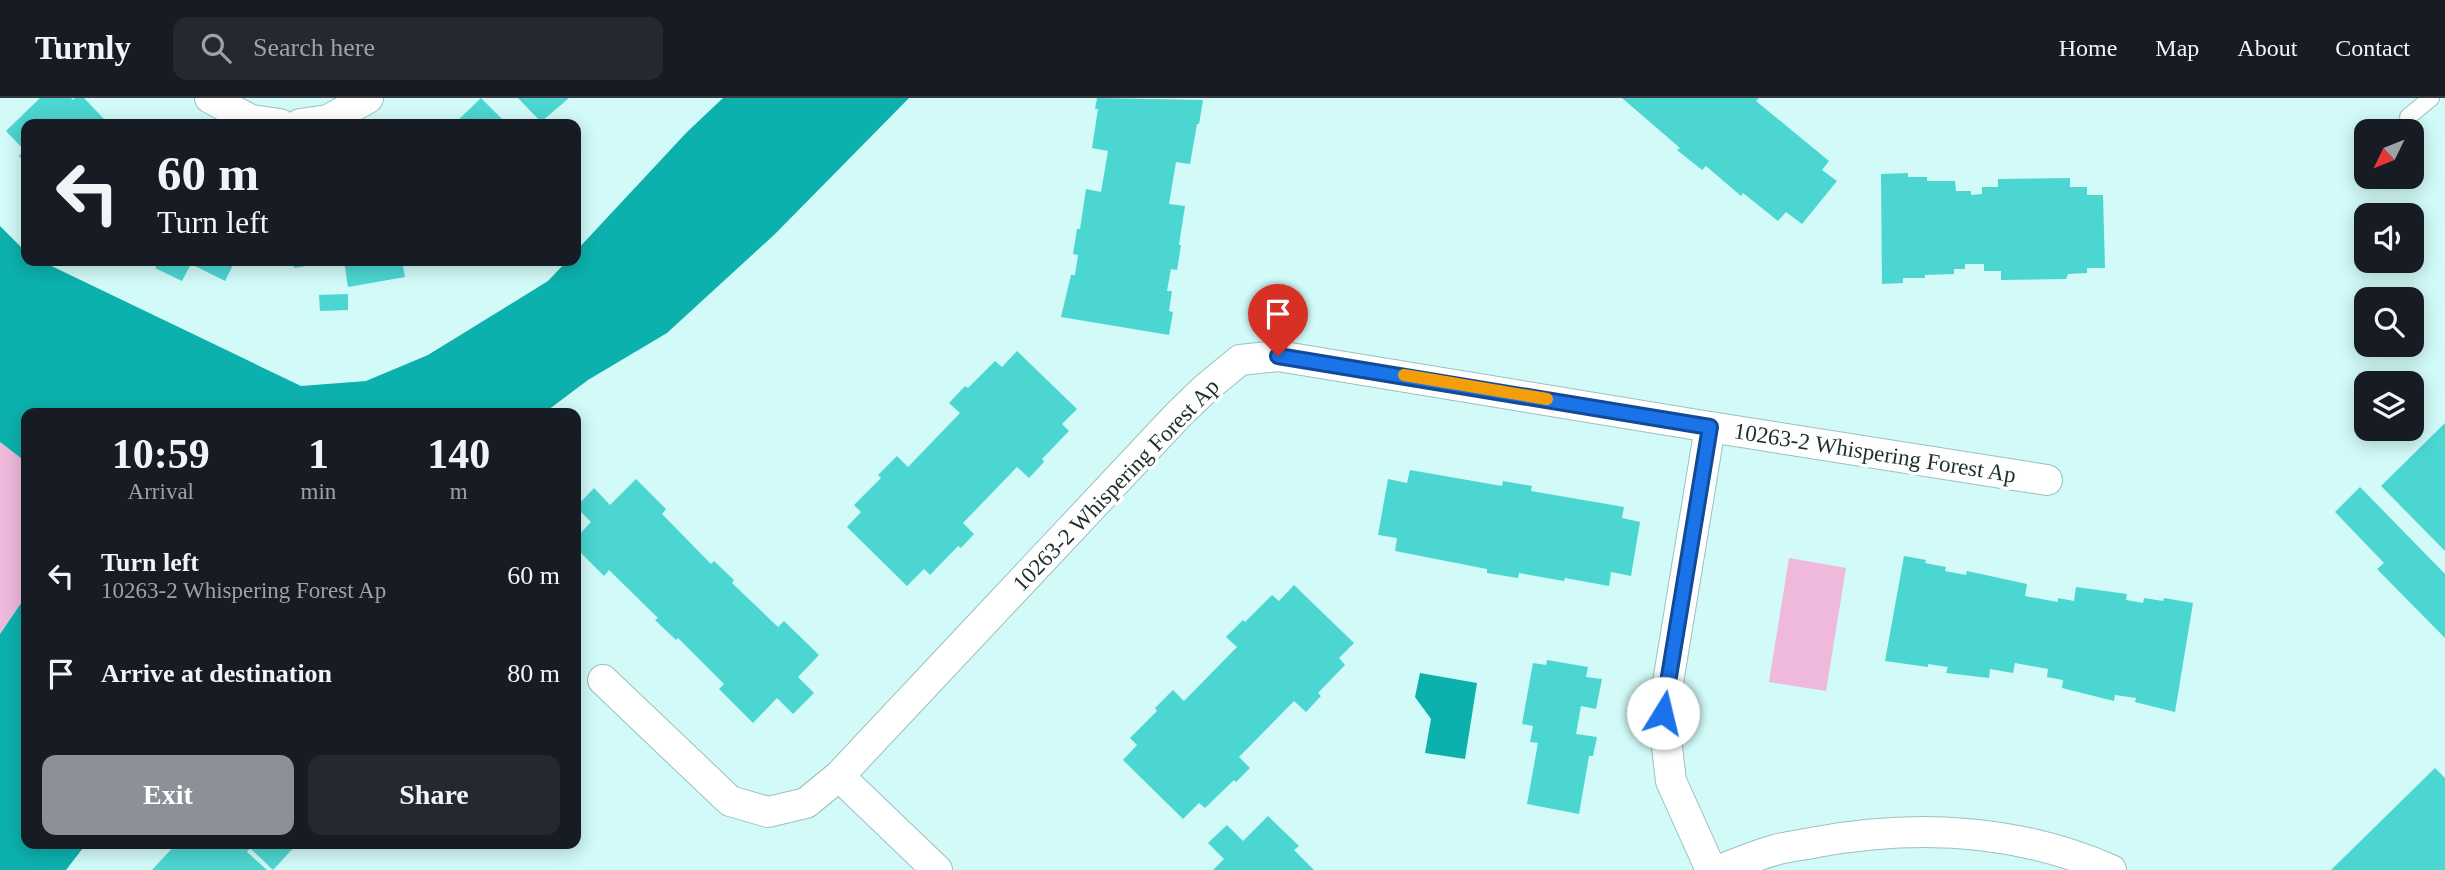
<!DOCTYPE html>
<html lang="en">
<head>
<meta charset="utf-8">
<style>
  :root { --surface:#171b24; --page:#242831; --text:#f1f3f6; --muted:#9ea1a6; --line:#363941; --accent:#8c9099 }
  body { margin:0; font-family:Georgia,serif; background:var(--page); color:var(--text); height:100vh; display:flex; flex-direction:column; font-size:26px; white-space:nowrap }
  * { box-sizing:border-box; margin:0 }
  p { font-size:23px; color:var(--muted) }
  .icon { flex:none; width:38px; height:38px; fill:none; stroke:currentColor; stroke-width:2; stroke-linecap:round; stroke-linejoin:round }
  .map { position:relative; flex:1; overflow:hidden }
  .drawer { position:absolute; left:21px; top:310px; width:560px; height:441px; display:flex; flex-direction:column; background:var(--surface); border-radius:14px; box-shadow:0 4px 18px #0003 }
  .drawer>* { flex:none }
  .top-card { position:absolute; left:21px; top:21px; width:560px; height:147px; border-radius:14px; box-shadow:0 4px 18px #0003; background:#171b24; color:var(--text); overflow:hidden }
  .needle { width:46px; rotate:227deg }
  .buttons { position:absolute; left:2354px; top:21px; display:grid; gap:14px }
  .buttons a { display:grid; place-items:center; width:70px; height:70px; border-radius:14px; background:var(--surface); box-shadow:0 4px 18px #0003; font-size:35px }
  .pin { position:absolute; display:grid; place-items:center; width:60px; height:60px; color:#fff; margin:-72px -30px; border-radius:50% 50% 50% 0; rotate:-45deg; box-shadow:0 0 7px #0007 }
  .pin .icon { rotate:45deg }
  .me { position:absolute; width:77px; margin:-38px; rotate:9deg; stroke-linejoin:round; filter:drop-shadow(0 0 5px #0008) }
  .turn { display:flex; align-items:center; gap:24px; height:147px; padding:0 21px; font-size:32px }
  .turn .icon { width:91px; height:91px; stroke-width:2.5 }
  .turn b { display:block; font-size:49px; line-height:60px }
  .eta { display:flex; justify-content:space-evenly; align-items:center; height:119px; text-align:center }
  .eta b { font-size:42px; font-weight:700; line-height:49px }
  .primary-button { display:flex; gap:14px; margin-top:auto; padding:14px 21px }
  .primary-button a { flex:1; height:80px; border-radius:14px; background:var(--accent); color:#fff; font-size:28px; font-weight:700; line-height:80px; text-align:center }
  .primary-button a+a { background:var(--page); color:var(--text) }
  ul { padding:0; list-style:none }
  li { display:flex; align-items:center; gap:21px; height:98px; padding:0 21px }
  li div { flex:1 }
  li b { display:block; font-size:26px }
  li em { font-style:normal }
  header { display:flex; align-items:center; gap:42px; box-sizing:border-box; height:98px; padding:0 35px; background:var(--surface); border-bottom:2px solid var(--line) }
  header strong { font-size:33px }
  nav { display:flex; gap:38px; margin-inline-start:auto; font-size:24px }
  .search { width:490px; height:63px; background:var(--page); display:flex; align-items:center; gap:18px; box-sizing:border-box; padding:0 24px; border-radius:14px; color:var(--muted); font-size:26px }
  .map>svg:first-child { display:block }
  .green { fill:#eeb9da }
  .water { fill:#0cb1ad }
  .building { fill:#4cd6d1 }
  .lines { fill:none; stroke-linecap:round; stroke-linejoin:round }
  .service-casing { stroke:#99c1be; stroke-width:18 }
  .minor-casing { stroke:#99c1be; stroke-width:32 }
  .service { stroke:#fff; stroke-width:16 }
  .minor { stroke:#fff; stroke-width:30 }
  .route-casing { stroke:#114b97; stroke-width:18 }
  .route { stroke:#1a73e8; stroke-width:12 }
  .slow { stroke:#f59e0b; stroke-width:12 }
  .labels { text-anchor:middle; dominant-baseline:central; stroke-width:7; stroke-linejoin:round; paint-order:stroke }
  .street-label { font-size:23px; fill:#1e2e2d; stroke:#fefefe }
</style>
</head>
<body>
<header>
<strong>Turnly</strong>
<div class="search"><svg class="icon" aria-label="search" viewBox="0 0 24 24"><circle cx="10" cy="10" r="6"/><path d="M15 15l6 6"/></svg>Search here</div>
<nav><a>Home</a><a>Map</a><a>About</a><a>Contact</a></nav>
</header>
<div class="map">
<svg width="2445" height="772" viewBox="0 0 2445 772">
  <rect width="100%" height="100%" fill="#d1faf8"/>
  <g class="green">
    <path d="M0,344L26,364V498L0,536Z"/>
    <path d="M1789,460L1846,470L1826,593L1769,584Z"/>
  </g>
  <g class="water">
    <path d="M723,0H909L775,136L667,235L588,282L544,315H26V364L0,344V128L26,154V163H41L301,288L366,283L428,257L548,183L567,163H576V153L687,34Z"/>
    <path d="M26,498V746H86L66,772H0V536Z"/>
    <path d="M1420,575L1477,585L1465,661L1425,655L1431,621L1415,599Z"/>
  </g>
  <g class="building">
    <path d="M40,0H71L73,2L75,0H84L105,22L100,26H26V66L19,58L24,52L6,33Z"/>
    <path d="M481,0L507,26H454Z"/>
    <path d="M518,0H569L541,24Z"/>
    <path d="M1097,0L1203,2L1199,26H1197L1190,66L1176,64L1169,106L1185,108L1179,147H1181L1177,172L1171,171L1167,193H1172L1169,213L1173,214L1169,237L1061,219L1071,177H1075L1078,157L1073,156L1077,131H1080L1086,91L1101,94L1108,53L1092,50L1098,11H1095Z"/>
    <path d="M1622,0H1759L1756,3L1829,63L1822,72L1837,83L1802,126L1786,114L1778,123L1743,95L1741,98L1706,68L1702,72L1677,52L1680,50Z"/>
    <path d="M1908,75V79H1927V83H1955L1956,93H1971V97L1982,96V89H1998V81L2070,80V89H2087V97H2103L2105,170H2087V175L2068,176L2066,181L2001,182V173H1984V166H1965V171H1954V176L1925,177V180H1903V185L1882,186L1881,76Z"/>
    <path d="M159,163H235L225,183L191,166L182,183L155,170Z"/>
    <path d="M293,163H331V164L294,170Z"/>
    <path d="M344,163H402L405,179L348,189Z"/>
    <path d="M348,196V212L320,213L319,197Z"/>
    <path d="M1017,253L1077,311L1062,326L1069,333L1042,361L1044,364L1029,380L1017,369L963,425L974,436L961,450L958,448L930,477L924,471L907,488L847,429L861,414L854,407L881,380L878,377L897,358L908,369L960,315L949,305L965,288L968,290L995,263L1002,269Z"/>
    <path d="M2445,325V453L2381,388Z"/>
    <path d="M1410,372L1502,388L1503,383L1532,388L1531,393L1624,409L1622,420L1640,424L1631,478L1611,474L1609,488L1565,480L1564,483L1519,475L1518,480L1487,475V471L1395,453L1397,440L1378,437L1388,381L1407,385Z"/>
    <path d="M636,381L666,411L662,416L711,466L714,463L734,482L732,485L778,529L784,523L819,557L798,579L814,595L793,616L777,600L753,625L719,591L724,586L678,540L676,542L655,522L658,520L609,472L604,478L576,450V440L591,424L576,409L594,390L610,407Z"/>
    <path d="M2360,389L2445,476V540L2377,471L2384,465L2335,414Z"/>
    <path d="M1904,458L1926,462L1925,465L1946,469L1945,473L1966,477L1967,473L2027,486L2025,498L2058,504V500L2074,503L2076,489L2127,496L2126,502L2143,505L2144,500L2163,503L2164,500L2193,505L2175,614L2135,604L2136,600L2115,597L2114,603L2062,590L2063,582L2047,579L2048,571L2015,565L2013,575L1990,571L1989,580L1946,575L1948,569L1928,566V569L1885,563Z"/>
    <path d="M1294,487L1354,545L1339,560L1345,567L1318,595L1321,598L1306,614L1294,603L1239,659L1250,670L1236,684L1234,682L1205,710L1199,705L1183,721L1123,662L1137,647L1130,640L1157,613L1155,610L1173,592L1184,603L1237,549L1226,539L1243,522L1245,524L1272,497L1279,503Z"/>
    <path d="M1547,562L1588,569L1586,579L1602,581L1596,611L1581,608L1576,636L1597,639L1593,658H1589L1579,716L1527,706L1538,645L1530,644L1533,628L1522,626L1533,565L1546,567Z"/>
    <path d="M2435,670L2445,680V772H2331Z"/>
    <path d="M1268,718L1299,748L1294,752L1314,772H1213L1224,761L1208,745L1227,727L1243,743Z"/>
    <path d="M176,746H297L273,772L250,750L247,754L267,772H152Z"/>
  </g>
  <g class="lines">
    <g class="service-casing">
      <path id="service" d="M2408,19L2431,0"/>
    </g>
    <g class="minor-casing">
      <g id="minor">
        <path d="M210,0L251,22L280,26"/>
        <path d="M300,26L328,22L368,0"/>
        <path d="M1710,329L1663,615L1671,683L1711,772"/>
        <path d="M603,582L730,703L768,714L806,705L839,678L1178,317L1206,290L1240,262L1278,258L1710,329L2047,382"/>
        <path d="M839,678L937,772"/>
        <path d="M1720,772C1738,765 1757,757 1775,752C1789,748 1803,747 1817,744C1916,726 2018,731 2111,772"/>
      </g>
    </g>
    <use href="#service" class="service"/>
    <use href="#minor" class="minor"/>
  </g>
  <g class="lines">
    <g class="route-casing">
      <path id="route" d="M1278,258L1710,329L1663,615"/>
    </g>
    <use href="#route" class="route"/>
    <path class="slow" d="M1404,277L1547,301"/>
  </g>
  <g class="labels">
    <g class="street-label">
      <text transform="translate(1875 355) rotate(9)">10263-2 Whispering Forest Ap</text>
      <text transform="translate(1116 387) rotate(-46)">10263-2 Whispering Forest Ap</text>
    </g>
  </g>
</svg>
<div class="buttons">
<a><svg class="needle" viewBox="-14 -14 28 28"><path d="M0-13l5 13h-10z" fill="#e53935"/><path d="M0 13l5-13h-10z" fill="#9ea1a6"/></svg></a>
<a><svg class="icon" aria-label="sound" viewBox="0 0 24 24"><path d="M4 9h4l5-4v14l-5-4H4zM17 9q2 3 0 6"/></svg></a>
<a><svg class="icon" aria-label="search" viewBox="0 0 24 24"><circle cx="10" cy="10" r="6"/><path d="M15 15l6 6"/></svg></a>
<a><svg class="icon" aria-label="layers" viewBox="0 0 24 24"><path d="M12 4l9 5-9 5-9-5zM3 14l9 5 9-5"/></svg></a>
</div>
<div class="pin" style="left:1278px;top:258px;background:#d93025"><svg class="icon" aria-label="arrive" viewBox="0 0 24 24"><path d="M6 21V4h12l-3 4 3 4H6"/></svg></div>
<svg class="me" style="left:1663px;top:615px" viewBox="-20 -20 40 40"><circle r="19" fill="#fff"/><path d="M0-13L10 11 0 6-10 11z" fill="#1a73e8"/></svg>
<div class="top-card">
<div class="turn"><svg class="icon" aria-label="left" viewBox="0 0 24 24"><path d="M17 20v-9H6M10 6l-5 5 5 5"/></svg><div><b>60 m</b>Turn left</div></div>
</div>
<section class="drawer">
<div class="eta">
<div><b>10:59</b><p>Arrival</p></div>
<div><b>1</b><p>min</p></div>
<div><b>140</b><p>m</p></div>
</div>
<ul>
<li><svg class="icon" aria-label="left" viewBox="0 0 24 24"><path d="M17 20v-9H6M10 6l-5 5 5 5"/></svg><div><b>Turn left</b><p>10263-2 Whispering Forest Ap</p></div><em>60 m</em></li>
<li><svg class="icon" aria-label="arrive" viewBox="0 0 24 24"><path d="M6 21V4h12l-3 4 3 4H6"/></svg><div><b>Arrive at destination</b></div><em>80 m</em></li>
</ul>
<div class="primary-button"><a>Exit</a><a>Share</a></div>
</section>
</div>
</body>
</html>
